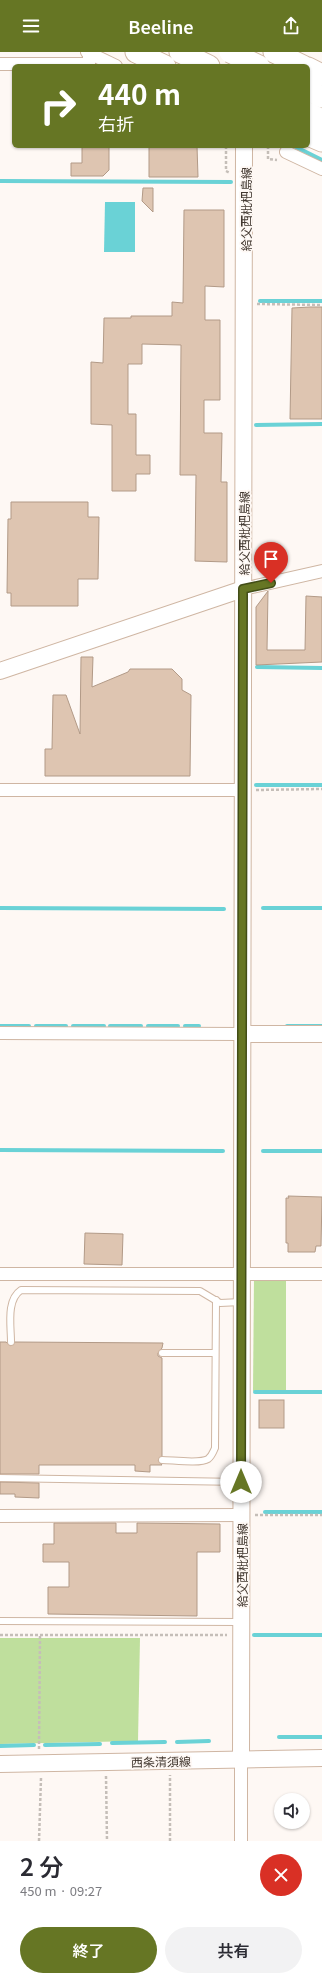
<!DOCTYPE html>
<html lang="ja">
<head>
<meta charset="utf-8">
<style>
  :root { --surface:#fff; --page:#f2f2f3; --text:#2b2b33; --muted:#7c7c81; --accent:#667624 }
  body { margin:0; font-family:Georgia,"Noto Sans JP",serif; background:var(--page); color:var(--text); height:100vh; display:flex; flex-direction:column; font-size:15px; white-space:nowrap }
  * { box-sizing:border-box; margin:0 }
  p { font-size:13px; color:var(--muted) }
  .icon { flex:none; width:22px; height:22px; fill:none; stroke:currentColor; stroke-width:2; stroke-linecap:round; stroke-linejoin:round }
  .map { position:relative; height:1789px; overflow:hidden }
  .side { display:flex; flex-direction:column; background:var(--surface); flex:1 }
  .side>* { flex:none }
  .guide { position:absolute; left:12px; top:12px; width:298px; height:84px; border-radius:6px; box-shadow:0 1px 3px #0004; background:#667624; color:#fff; overflow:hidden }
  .buttons { position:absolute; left:274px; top:1741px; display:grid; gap:8px }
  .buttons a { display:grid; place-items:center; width:36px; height:36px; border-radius:50%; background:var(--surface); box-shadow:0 1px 3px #0004; font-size:20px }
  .pin { position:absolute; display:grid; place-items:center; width:34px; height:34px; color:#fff; margin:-41px -17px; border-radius:50% 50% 50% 0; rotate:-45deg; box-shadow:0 0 4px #0007 }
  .pin .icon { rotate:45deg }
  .me { position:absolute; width:44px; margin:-22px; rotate:0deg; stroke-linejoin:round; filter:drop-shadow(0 0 3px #0008) }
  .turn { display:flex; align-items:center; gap:14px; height:84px; padding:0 20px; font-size:18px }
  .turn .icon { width:52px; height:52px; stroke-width:2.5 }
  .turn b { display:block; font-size:28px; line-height:34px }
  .round { display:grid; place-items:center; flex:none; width:42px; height:42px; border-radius:21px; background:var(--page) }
  .overview { display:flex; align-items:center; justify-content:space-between; height:68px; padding:0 20px }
  h1 { font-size:24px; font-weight:600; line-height:30px }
  .button { display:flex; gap:8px; margin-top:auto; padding:8px 20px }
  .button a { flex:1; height:46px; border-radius:24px; background:var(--accent); color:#fff; font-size:16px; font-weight:600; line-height:46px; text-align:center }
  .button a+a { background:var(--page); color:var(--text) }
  header { display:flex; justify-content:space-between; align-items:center; height:52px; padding:0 20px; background:var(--accent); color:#fff; font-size:18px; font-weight:600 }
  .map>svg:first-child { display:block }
  .green { fill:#bfdf9d }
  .water { fill:#6ad2d6 }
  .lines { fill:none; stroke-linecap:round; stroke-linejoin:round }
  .stream { stroke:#6ad2d6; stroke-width:4 }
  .building { fill:#dec5b1; stroke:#b29a87 }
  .lane-casing { stroke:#cfb6a3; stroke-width:8 }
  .street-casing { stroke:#cfb6a3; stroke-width:14 }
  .secondary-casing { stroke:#cfb6a3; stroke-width:18 }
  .highway-casing { stroke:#cfb6a3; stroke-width:23 }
  .path { stroke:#c5beb8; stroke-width:2.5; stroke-dasharray:3 2; stroke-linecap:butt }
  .lane { stroke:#fff; stroke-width:6 }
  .street { stroke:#fff; stroke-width:12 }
  .secondary { stroke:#fff; stroke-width:16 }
  .highway { stroke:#fff; stroke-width:21 }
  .highway-bridge-casing { stroke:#cfb6a3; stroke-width:23; stroke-linecap:butt }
  .highway-bridge { stroke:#fff; stroke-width:21 }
  .route-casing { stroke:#424d17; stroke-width:10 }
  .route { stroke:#667624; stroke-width:7 }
  .labels { text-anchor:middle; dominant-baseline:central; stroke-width:3.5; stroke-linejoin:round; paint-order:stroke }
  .street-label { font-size:12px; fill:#423830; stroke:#fef8f4 }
</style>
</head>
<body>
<header><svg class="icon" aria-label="menu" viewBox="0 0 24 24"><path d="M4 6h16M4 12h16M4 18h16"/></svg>Beeline<svg class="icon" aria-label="share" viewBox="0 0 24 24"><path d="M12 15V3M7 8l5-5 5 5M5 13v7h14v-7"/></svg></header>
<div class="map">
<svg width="322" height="1789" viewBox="0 0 322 1789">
  <rect width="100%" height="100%" fill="#fef8f4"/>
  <g class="green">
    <path d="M254,1224H286V1339H253Z"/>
    <path d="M0,1586H140L138,1689L0,1692Z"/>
  </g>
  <path class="water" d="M105,150H135V200H104Z"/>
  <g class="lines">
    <g class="stream">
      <path d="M294,94L322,108"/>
      <path d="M0,129L231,130"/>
      <path d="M260,249H322"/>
      <path d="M256,373L322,372"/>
      <path d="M257,615L322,616"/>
      <path d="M256,733H322"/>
      <path d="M0,856L224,857"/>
      <path d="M263,856H322"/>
      <path d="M0,974H29"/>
      <path d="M36,974H66"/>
      <path d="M73,974H104"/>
      <path d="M110,974H141"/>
      <path d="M148,974H178"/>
      <path d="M185,974H199"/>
      <path d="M287,974H322"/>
      <path d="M0,1098L223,1099"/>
      <path d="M263,1099H322"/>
      <path d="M255,1340H322"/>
      <path d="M265,1460H322"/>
      <path d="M254,1583H322"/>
      <path d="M279,1685H322"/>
      <path d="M177,1690L209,1689"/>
      <path d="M112,1691L165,1690"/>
      <path d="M45,1693L100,1692"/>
      <path d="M0,1694L34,1693"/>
    </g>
  </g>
  <g class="building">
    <path d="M82,94H109V118L103,124H71V111H82Z"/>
    <path d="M149,94H197L198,125H149Z"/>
    <path d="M143,136H153V160L142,149Z"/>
    <path d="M184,158H224V235L205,234V268H220V348H204V381H222L221,430H227V510L195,509L196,423H180L181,293L142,292V312H128V362H136V403H150V422H136V439H112V373L91,372V310L103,311L104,266H131V264H172V250L183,251Z"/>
    <path d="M310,255H322V367H290L292,256Z"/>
    <path d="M11,450H88V465H99L98,527H78V554H11V541H7L8,467H11Z"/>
    <path d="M268,539L267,598H305L306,544L322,545V610L256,613V555Z"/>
    <path d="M81,605H93L92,635L128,620L130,617H172L182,627V638L191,643L190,724H45V697H52L53,643H66L80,682Z"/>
    <path d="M288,1144L322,1145L321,1194H316L315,1200H288V1191H286V1146H289Z"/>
    <path d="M85,1181L123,1182L122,1213L84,1212Z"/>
    <path d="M0,1290H6L11,1294L15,1290L163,1291L162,1296L158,1301V1304L162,1306V1404L158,1408L162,1413H150V1420L135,1419V1413H39V1422H0Z"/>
    <rect x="259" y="1348" width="25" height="28"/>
    <path d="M0,1430L39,1431V1446L15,1445V1442H0Z"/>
    <path d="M54,1471H116V1481H137V1471L220,1472V1500H197V1564L48,1562V1535H69V1510H43V1492H54Z"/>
  </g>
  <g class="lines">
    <g class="lane-casing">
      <g id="lane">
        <path d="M11,1290C11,1274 6,1248 21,1238L200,1239L220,1251L241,1250"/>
        <path d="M162,1301H215"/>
        <path d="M162,1408C172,1408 200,1412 208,1407C212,1404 213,1400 215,1396L216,1248"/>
        <path d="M0,1426L241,1430"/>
        <path d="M0,1569L241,1570"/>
      </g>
    </g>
    <g class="street-casing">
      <g id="street">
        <path d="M87,0L116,14"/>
        <path d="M0,12H89V1L92,0"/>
        <path d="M286,100L322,117"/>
        <path d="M243,537L322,519"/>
        <path d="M0,738H242"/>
        <path d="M0,981L241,982"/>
        <path d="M0,1222H322"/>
        <path d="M0,1464L241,1463"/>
        <path d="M241,1789V1707"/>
      </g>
    </g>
    <g class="secondary-casing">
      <g id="secondary">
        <path d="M0,619L243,537"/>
        <path d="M241,982H322"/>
        <path d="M241,1707L244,94"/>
        <path d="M0,1712L322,1706"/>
      </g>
    </g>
    <g class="highway-casing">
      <g id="highway">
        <path d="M136,0L165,14"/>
        <path d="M180,0L209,14"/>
        <path d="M274,0L303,14"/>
        <path d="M308,16L322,23"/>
        <path d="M308,38L322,45"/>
        <path d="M308,61L322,68"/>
        <path d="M308,83L322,89"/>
      </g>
    </g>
    <g class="path">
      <path d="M226,94V119L230,121"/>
      <path d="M268,94V107L277,108"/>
      <path d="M257,252L322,253"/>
      <path d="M256,738L322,737"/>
      <path d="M255,1463H322"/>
      <path d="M0,1583H227"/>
      <path d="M39,1697L40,1583"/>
      <path d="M106,1724L107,1789"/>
      <path d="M39,1789L41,1726"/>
      <path d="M170,1789V1723"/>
    </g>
    <use href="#lane" class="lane"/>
    <use href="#street" class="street"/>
    <use href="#secondary" class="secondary"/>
    <use href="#highway" class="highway"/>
    <g class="highway-bridge-casing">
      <path id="highway-bridge" d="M230,0L259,14"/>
    </g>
    <use href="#highway-bridge" class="highway-bridge"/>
  </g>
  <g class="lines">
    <g class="route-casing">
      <path id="route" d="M241,1430L243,537L271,531"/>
    </g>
    <use href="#route" class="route"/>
  </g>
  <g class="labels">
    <g class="street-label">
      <text transform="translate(245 157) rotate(-90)">給父西枇杷島線</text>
      <text transform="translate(243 481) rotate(-90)">給父西枇杷島線</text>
      <text transform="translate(241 1513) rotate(-90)">給父西枇杷島線</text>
      <text transform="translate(161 1709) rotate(-1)">西条清須線</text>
    </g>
  </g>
</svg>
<div class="buttons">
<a><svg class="icon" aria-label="sound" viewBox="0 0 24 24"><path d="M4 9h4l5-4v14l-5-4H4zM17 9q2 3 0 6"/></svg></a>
</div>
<div class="pin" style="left:271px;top:531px;background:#d93025"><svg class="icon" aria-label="arrive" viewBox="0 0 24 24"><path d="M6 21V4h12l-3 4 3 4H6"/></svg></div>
<svg class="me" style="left:241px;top:1430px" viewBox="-20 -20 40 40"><circle r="19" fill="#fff"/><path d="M0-13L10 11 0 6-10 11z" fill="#667624"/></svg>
<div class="guide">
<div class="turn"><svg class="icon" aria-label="right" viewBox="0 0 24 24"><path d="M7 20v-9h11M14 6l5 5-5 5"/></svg><div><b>440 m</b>右折</div></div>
</div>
</div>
<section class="side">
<div class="overview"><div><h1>2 分</h1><p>450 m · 09:27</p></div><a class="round" style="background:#d93025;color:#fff"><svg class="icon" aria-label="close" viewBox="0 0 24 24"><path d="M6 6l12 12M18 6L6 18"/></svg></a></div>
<div class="button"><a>終了</a><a>共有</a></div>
</section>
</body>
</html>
